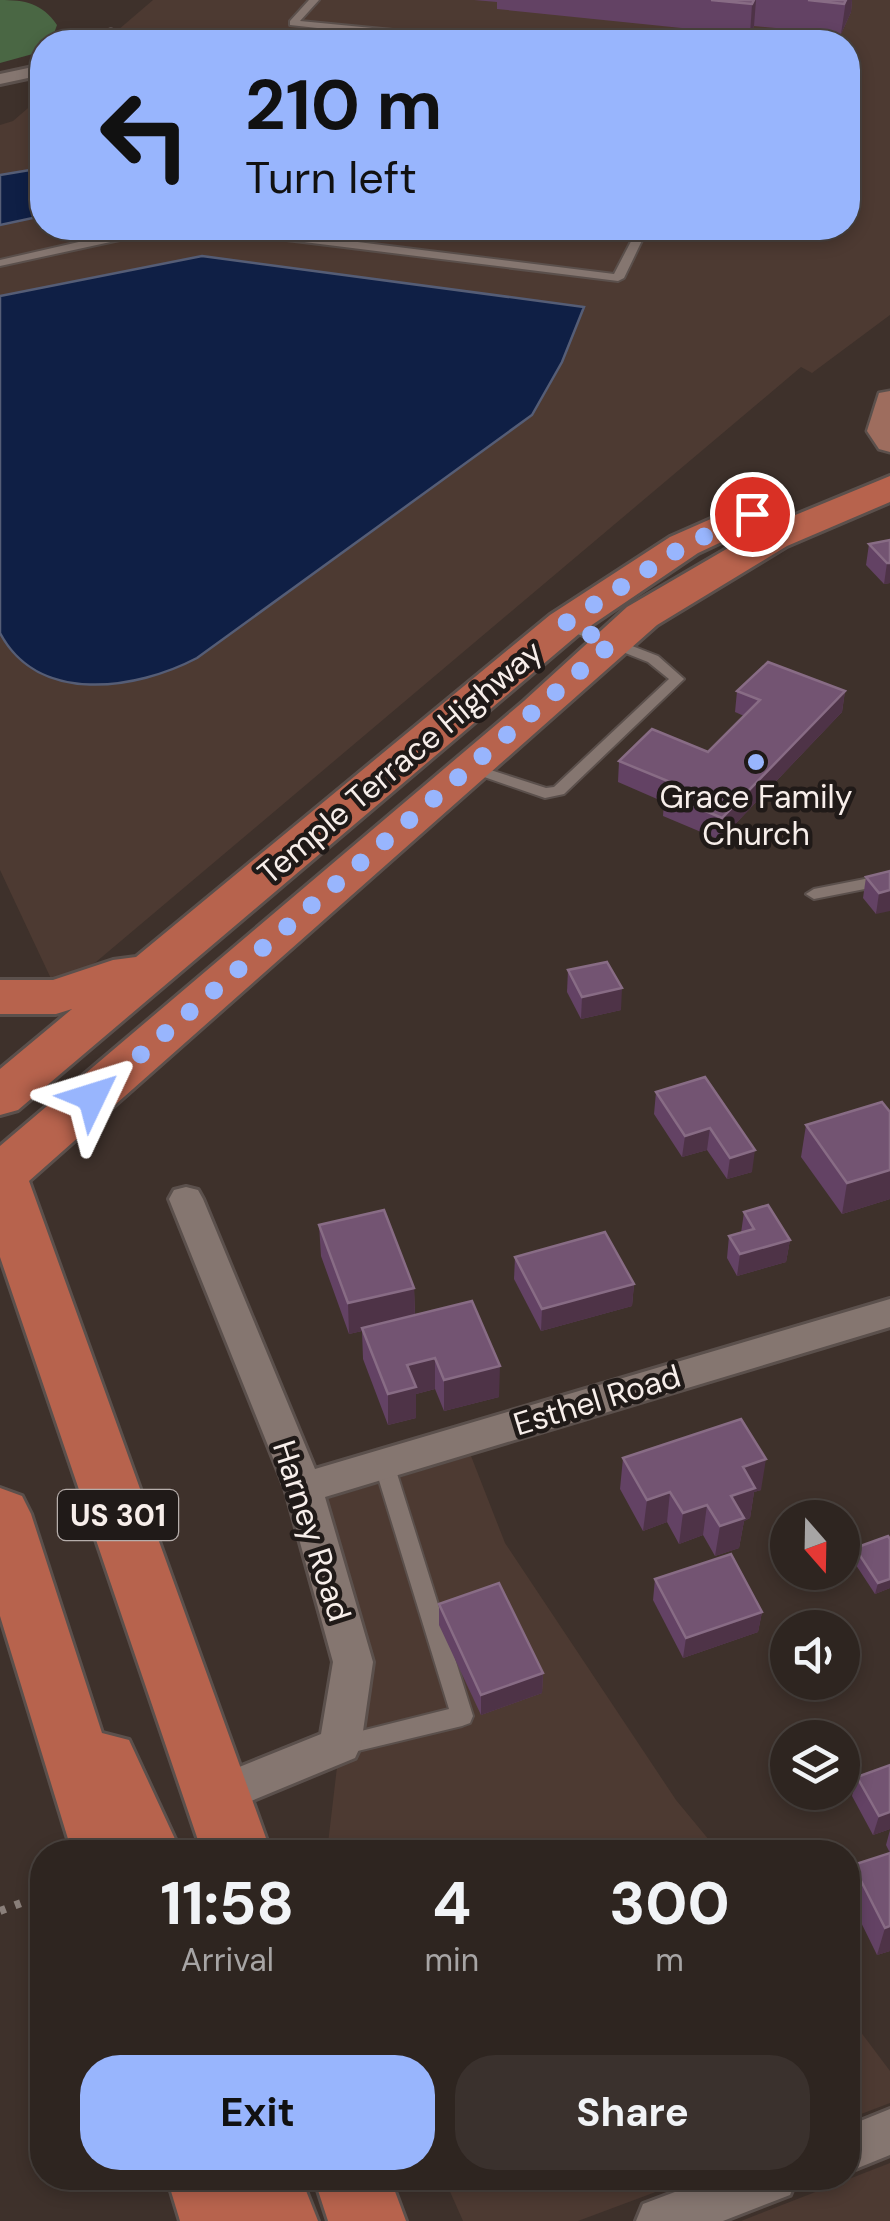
<!DOCTYPE html>
<html lang="en">
<head>
<meta charset="utf-8">
<style>
  :root { --surface:#2e2520; --page:#3a312d; --text:#f1f3f6; --muted:#a7a5a5; --line:#49423e; --accent:#98b5fd }
  body { margin:0; font-family:"DM Sans",sans-serif; background:var(--page); color:var(--text); height:100vh; display:flex; flex-direction:column; font-size:38px; white-space:nowrap }
  * { box-sizing:border-box; margin:0 }
  p { font-size:32px; color:var(--muted) }
  .icon { flex:none; width:55px; height:55px; fill:none; stroke:currentColor; stroke-width:2; stroke-linecap:round; stroke-linejoin:round }
  .map { position:relative; flex:1; overflow:hidden }
  .details { position:absolute; left:30px; top:1840px; width:830px; height:350px; display:flex; flex-direction:column; background:var(--surface); border-radius:40px; box-shadow:0 5px 15px #0003,0 0 0 2px var(--line) }
  .details>* { flex:none }
  .top-card { position:absolute; left:30px; top:30px; width:830px; height:210px; border-radius:40px; box-shadow:0 5px 15px #0003,0 0 0 2px var(--line); background:#98b5fd; color:#111; overflow:hidden }
  .needle { width:65px; rotate:160deg }
  .fabs { position:absolute; left:770px; top:1500px; display:grid; gap:20px }
  .fabs a { display:grid; place-items:center; width:90px; height:90px; border-radius:50%; background:var(--surface); box-shadow:0 5px 15px #0003,0 0 0 2px var(--line); font-size:50px }
  .pin { position:absolute; display:grid; place-items:center; width:85px; height:85px; color:#fff; margin:-42px; border:5px solid #fff; border-radius:50%; box-shadow:0 2px 10px #0007 }
  .me { position:absolute; width:110px; margin:-55px; rotate:49deg; stroke-linejoin:round; filter:drop-shadow(0 0 8px #0008) }
  .turn { display:flex; align-items:center; gap:35px; height:210px; padding:0 50px; font-size:45px }
  .turn .icon { width:130px; height:130px; stroke-width:2.5 }
  .turn b { display:block; font-size:70px; line-height:85px }
  .eta { display:flex; justify-content:space-evenly; align-items:center; height:170px; text-align:center }
  .eta b { font-size:60px; font-weight:700; line-height:70px }
  .button { display:flex; gap:20px; margin-top:auto; padding:20px 50px }
  .button a { flex:1; height:115px; border-radius:40px; background:var(--accent); color:#111; font-size:40px; font-weight:700; line-height:115px; text-align:center }
  .button a+a { background:var(--page); color:var(--text) }
  .map>svg:first-child { display:block }
  .built { fill:#4d3a32 }
  .green { fill:#4a6744 }
  .water { fill:#0f1f45; stroke:#555d76; stroke-width:2.5 }
  .lines { fill:none; stroke-linecap:round; stroke-linejoin:round }
  .lane-casing { stroke:#5b504c; stroke-width:4 }
  .street-casing { stroke:#5b504c; stroke-width:6 }
  .secondary-casing { stroke:#5b504c; stroke-width:5 }
  .primary-casing { stroke:#5b504c; stroke-width:6 }
  .path { stroke:#8a7f7a; stroke-width:8; stroke-dasharray:6 10; stroke-linecap:butt }
  .lane { fill:#857670; fill-rule:evenodd }
  .street { fill:#857670; fill-rule:evenodd }
  .secondary { fill:#9e6d5e; fill-rule:evenodd }
  .primary { fill:#b7634d; fill-rule:evenodd }
  .wall { fill:#634264 }
  .shaded-wall { fill:#4e3347 }
  .building { fill:#735472; stroke:#886c85; stroke-width:2.5 }
  .route { stroke:#98b5fd; stroke-width:18; stroke-dasharray:0 32.4 }
  .poi-dot { fill:#98b5fd; stroke:#201a18; stroke-width:4 }
  .labels { text-anchor:middle; dominant-baseline:central; stroke-width:9; stroke-linejoin:round; paint-order:stroke }
  .shield { fill:#201a18; stroke:#b6aeab; stroke-width:2.5 }
  .shield-label { font-size:30px; font-weight:bold; fill:#f7eeea }
  .street-label { font-size:32px; fill:#f7eeea; stroke:#201a18 }
  .poi-label { font-size:32px; fill:#f7eeea; stroke:#201a18 }
</style>
</head>
<body>
<div class="map">
<svg width="890" height="2221" viewBox="0 0 890 2221">
  <rect width="100%" height="100%" fill="#3e312b"/>
  <g class="built">
    <path d="M153,0H890V315L812,373L801,367L96,962L54,985L0,870V125L13,121L42,96V228H848V42H104Z"/>
    <path d="M471,1456L505,1543L676,1800L719,1852H327L339,1750L368,1711L374,1665L327,1499Z"/>
    <path d="M848,2015L890,2071V2103L848,2119Z"/>
    <path d="M890,2163V2221H741Z"/>
    <path d="M444,2178H693L578,2221H463Z"/>
  </g>
  <path class="green" d="M0,0C25,0 42,3 57,25L52,39L42,42L40,52L0,63Z"/>
  <g class="water">
    <path d="M42,168V216L0,225V175Z"/>
    <path d="M202,256L584,307L562,362L532,415L197,658C136,690 38,705 0,633V296Z"/>
  </g>
  <g class="lines">
    <g class="lane-casing">
      <g id="lane">
        <path d="M309,0H319L300,21L486,39L491,42L399,37L395,42H386L390,36L290,25V21Z"/>
        <path d="M140,228H153L138,236L0,266V260Z"/>
        <path d="M245,228L614,274L638,228H648L624,278L618,281L247,235L242,232Z"/>
        <path d="M565,620L658,656L684,679L564,794L545,798L467,771L465,768L472,764L546,788L554,787L669,679L648,662L560,627L558,624Z"/>
        <path d="M890,874V884L814,899L806,894L814,889Z"/>
        <path d="M384,1456L391,1458L394,1464L473,1716L470,1723L462,1726L341,1755L333,1752L330,1745L333,1738L449,1709L374,1464L377,1458Z"/>
      </g>
    </g>
    <g class="street-casing">
      <g id="street">
        <path d="M111,30L120,35L117,39L87,42Z"/>
        <path d="M42,65V75L0,84V74Z"/>
        <path d="M186,1187L198,1190L203,1199L315,1469L890,1299V1327L325,1497L373,1662L361,1745L355,1758L217,1815L202,1810L196,1796L202,1782L321,1734L333,1662L285,1488L169,1199L174,1190Z"/>
        <path d="M890,2109V2155L848,2172V2126Z"/>
        <path d="M712,2178H797L790,2195L723,2221H636L643,2204Z"/>
      </g>
    </g>
    <g class="secondary-casing">
      <path id="secondary" d="M890,391V452L879,449L867,431L879,393Z"/>
    </g>
    <g class="primary-casing">
      <g id="primary">
        <path d="M890,476V502L787,546L657,625L29,1181L271,1852H202L0,1257V1146L524,701L627,607L759,530Z"/>
        <path d="M754,500L768,504L773,512L768,520L698,553L580,633L18,1110L0,1115V1069L72,1009L56,1014H0V980H53L113,960L136,957L550,615L670,537Z"/>
        <path d="M0,1488L22,1496L31,1514L102,1733L129,1740L181,1852H72L0,1616Z"/>
        <path d="M167,2178H301L318,2221H180Z"/>
        <path d="M314,2178H390L406,2221H328Z"/>
      </g>
    </g>
    <path class="path" d="M0,1911L42,1895"/>
    <use href="#lane" class="lane"/>
    <use href="#street" class="street"/>
    <use href="#secondary" class="secondary"/>
    <use href="#primary" class="primary"/>
  </g>
  <g class="wall">
    <path d="M474,0H852L851,12L841,34L754,26L750,35L497,9V2Z"/>
    <path d="M890,540V583L884,584L866,565L869,544Z"/>
    <path d="M737,691H845L842,712L720,840L663,816L664,802L618,782L619,761L708,752L744,716L735,712Z"/>
    <path d="M890,871L876,914L863,898L866,877Z"/>
    <path d="M568,970L621,1010L581,1019L567,992Z"/>
    <path d="M705,1077L752,1172L727,1179L707,1150L682,1157L654,1114L656,1092Z"/>
    <path d="M890,1112V1199L842,1214L801,1157L806,1125Z"/>
    <path d="M744,1212L790,1240L786,1262L737,1276L727,1258L729,1236L741,1233Z"/>
    <path d="M319,1225L414,1288L415,1315L499,1397L444,1411L435,1389L416,1394V1418L388,1425L363,1359L362,1331L349,1334L321,1256Z"/>
    <path d="M515,1257L634,1284L632,1306L541,1331L514,1279Z"/>
    <path d="M623,1458L761,1490L754,1492L750,1518L744,1521L739,1548L715,1556L703,1535L679,1544L667,1522L643,1531L620,1489Z"/>
    <path d="M890,1539V1588L875,1594L852,1559L855,1548Z"/>
    <path d="M655,1579L762,1612L758,1632L683,1658L653,1600Z"/>
    <path d="M439,1604L543,1673L542,1693L481,1715L439,1625Z"/>
    <path d="M857,1777L890,1829L873,1835L852,1796Z"/>
    <path d="M890,1830V1951L877,1955L848,1896V1887L853,1865L890,1853L886,1845Z"/>
  </g>
  <g class="shaded-wall">
    <path d="M754,0H756L754,26L750,35L752,4Z"/>
    <path d="M846,0H852L851,12L841,34Z"/>
    <path d="M887,563H890V583L884,584Z"/>
    <path d="M845,691L842,712L720,840L722,818Z"/>
    <path d="M890,890V911L876,914L879,893Z"/>
    <path d="M622,988L621,1010L581,1019L582,997Z"/>
    <path d="M710,1128L707,1150L682,1157L685,1136Z"/>
    <path d="M755,1150L752,1172L727,1179L730,1158Z"/>
    <path d="M890,1170V1199L842,1214L847,1183Z"/>
    <path d="M790,1240L786,1262L737,1276L740,1254Z"/>
    <path d="M634,1284L632,1306L541,1331L542,1309Z"/>
    <path d="M414,1288L415,1319L349,1334L348,1303Z"/>
    <path d="M435,1358V1389L416,1394V1418L388,1425V1394L407,1365Z"/>
    <path d="M500,1366L499,1397L444,1411V1380Z"/>
    <path d="M766,1459L761,1490L754,1492L750,1518L744,1521L739,1548L715,1556L720,1526L743,1467Z"/>
    <path d="M670,1492L667,1522L643,1531L647,1500Z"/>
    <path d="M707,1505L703,1535L679,1544L683,1513Z"/>
    <path d="M890,1579V1588L875,1594L878,1583Z"/>
    <path d="M762,1612L758,1632L683,1658L686,1638Z"/>
    <path d="M543,1673L542,1693L481,1715V1695Z"/>
    <path d="M890,1812V1829L873,1835L879,1816Z"/>
    <path d="M890,1926V1951L877,1955L885,1928Z"/>
  </g>
  <g class="building">
    <path d="M711,0H754L752,4Z"/>
    <path d="M808,0H846L844,4Z"/>
    <path d="M890,540V563H887L869,544Z"/>
    <path d="M768,662L845,691L722,818L665,794L675,784L619,761L652,729L708,752L760,700L737,691Z"/>
    <path d="M890,871V890L879,893L866,877Z"/>
    <path d="M607,962L622,988L582,997L568,970Z"/>
    <path d="M705,1077L755,1150L730,1158L710,1128L685,1136L656,1092Z"/>
    <path d="M882,1102L890,1112V1170L847,1183L806,1125Z"/>
    <path d="M768,1205L790,1240L740,1254L729,1236L754,1229L744,1212Z"/>
    <path d="M384,1210L414,1288L348,1303L319,1225Z"/>
    <path d="M605,1232L634,1284L542,1309L515,1257Z"/>
    <path d="M472,1301L500,1366L444,1380L435,1358L407,1365L416,1387L388,1394L362,1328Z"/>
    <path d="M741,1419L766,1459L743,1467L755,1488L731,1496L744,1518L720,1526L707,1505L683,1513L670,1492L647,1500L623,1458Z"/>
    <path d="M888,1536L890,1539V1579L878,1583L855,1548Z"/>
    <path d="M731,1554L762,1612L686,1638L655,1579Z"/>
    <path d="M499,1583L543,1673L481,1695L439,1604Z"/>
    <path d="M890,1765V1812L879,1816L857,1777Z"/>
    <path d="M890,1853V1926L885,1928L853,1865Z"/>
  </g>
  <g class="lines">
    <path class="route" d="M92,1097L612,643L564,624L684,546L752,514"/>
  </g>
  <circle class="poi-dot" cx="756" cy="762" r="10"/>
  <g class="labels">
    <rect class="shield" x="58" y="1490" width="120" height="50" rx="8"/>
    <g class="shield-label">
      <text x="118" y="1515">US 301</text>
    </g>
    <g class="street-label">
      <text transform="translate(400 762) rotate(-40)">Temple Terrace Highway</text>
      <text transform="translate(597 1400) rotate(-17)">Esthel Road</text>
      <text transform="translate(312 1531) rotate(72)">Harney Road</text>
    </g>
    <g class="poi-label">
      <text x="756" y="797">Grace Family<tspan x="756" dy="37">Church</tspan></text>
    </g>
  </g>
</svg>
<div class="fabs">
<a><svg class="needle" viewBox="-14 -14 28 28"><path d="M0-13l5 13h-10z" fill="#e53935"/><path d="M0 13l5-13h-10z" fill="#a7a5a5"/></svg></a>
<a><svg class="icon" aria-label="sound" viewBox="0 0 24 24"><path d="M4 9h4l5-4v14l-5-4H4zM17 9q2 3 0 6"/></svg></a>
<a><svg class="icon" aria-label="layers" viewBox="0 0 24 24"><path d="M12 4l9 5-9 5-9-5zM3 14l9 5 9-5"/></svg></a>
</div>
<div class="pin" style="left:752px;top:514px;background:#d93025"><svg class="icon" aria-label="arrive" viewBox="0 0 24 24"><path d="M6 21V4h12l-3 4 3 4H6"/></svg></div>
<svg class="me" style="left:92px;top:1097px" viewBox="-20 -20 40 40"><path d="M0-17L14 15 0 8-14 15z" fill="#98b5fd" stroke="#fff" stroke-width="4"/></svg>
<div class="top-card">
<div class="turn"><svg class="icon" aria-label="left" viewBox="0 0 24 24"><path d="M17 20v-9H6M10 6l-5 5 5 5"/></svg><div><b>210 m</b>Turn left</div></div>
</div>
<section class="details">
<div class="eta">
<div><b>11:58</b><p>Arrival</p></div>
<div><b>4</b><p>min</p></div>
<div><b>300</b><p>m</p></div>
</div>
<div class="button"><a>Exit</a><a>Share</a></div>
</section>
</div>
</body>
</html>
